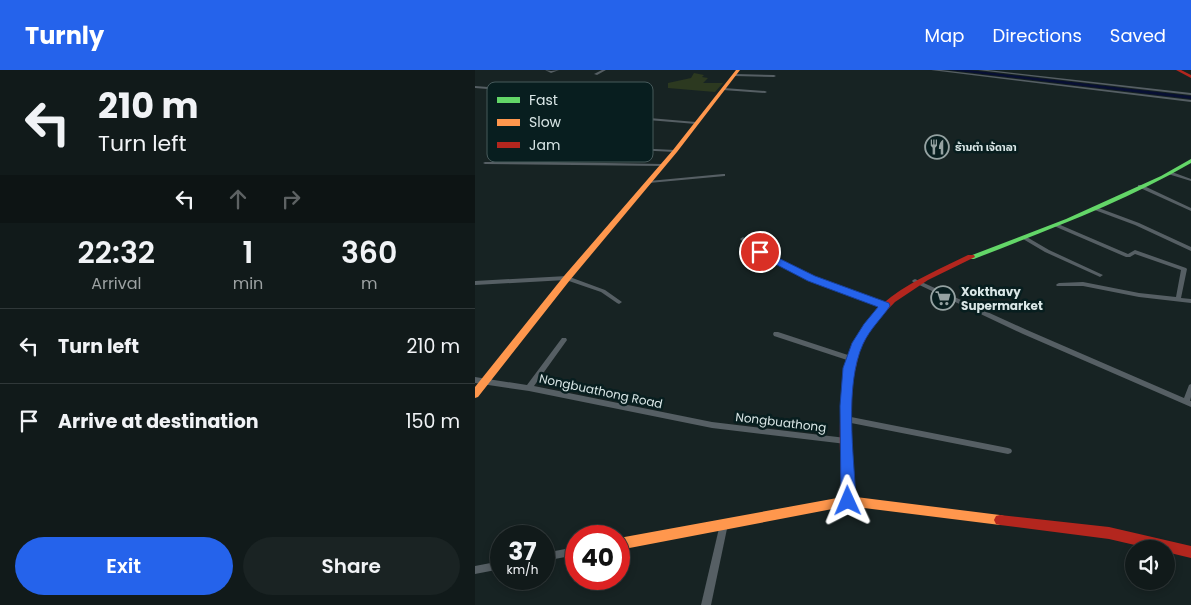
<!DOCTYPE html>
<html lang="en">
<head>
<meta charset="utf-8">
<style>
  :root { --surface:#111a1a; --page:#1a2323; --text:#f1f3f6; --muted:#9ca1a2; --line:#303839; --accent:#2563eb }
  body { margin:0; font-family:Poppins,"Noto Sans Lao",sans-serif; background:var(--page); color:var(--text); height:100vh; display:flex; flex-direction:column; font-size:19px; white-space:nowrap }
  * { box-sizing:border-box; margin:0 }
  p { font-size:16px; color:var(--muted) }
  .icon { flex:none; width:28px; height:28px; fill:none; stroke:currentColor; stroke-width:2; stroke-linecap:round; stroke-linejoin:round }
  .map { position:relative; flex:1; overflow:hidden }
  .drawer { display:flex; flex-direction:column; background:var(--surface); width:475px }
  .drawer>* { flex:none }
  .hud { background:#111a1a; color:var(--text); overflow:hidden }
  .fabs { position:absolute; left:650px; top:470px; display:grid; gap:10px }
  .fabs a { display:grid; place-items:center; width:50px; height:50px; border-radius:50%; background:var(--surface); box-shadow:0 2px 8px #0003,0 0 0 1px var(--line); font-size:25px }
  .speed { position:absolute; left:15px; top:455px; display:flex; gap:10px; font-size:25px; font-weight:700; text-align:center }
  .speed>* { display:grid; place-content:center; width:65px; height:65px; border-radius:50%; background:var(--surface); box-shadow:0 2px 8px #0003,0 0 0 1px var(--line); line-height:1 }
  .speed small { font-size:12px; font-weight:400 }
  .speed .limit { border:8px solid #d22; background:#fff; color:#111 }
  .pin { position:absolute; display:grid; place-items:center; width:42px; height:42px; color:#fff; margin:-21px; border:2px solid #fff; border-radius:50%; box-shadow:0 1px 5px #0007 }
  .me { position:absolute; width:55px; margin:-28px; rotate:359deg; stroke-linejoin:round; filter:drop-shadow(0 0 4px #0008) }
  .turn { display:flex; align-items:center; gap:18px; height:105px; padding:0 15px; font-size:22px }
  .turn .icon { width:65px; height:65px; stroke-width:2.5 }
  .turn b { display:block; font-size:35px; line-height:42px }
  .lanes { display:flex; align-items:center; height:48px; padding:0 15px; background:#0003; justify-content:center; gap:25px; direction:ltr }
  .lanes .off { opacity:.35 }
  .eta { display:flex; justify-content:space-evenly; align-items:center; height:85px; text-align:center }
  .eta b { font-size:30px; font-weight:600; line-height:35px }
  .action { display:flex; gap:10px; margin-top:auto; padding:10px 15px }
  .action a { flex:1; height:58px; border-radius:30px; background:var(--accent); color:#fff; font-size:20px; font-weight:600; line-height:58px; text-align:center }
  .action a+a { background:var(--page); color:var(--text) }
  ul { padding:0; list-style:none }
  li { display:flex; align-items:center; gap:15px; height:75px; padding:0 15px; border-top:1px solid var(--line) }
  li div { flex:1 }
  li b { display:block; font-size:19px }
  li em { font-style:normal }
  header { display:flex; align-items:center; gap:30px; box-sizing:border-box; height:70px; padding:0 25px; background:var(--accent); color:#fff }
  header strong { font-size:24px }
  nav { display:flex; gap:28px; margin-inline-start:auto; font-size:18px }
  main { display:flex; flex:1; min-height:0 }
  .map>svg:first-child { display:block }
  .green { fill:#2c3920 }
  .water { fill:#070f33 }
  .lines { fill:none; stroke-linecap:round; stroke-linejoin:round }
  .street { fill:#565f64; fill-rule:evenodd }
  .fast { fill:#63d668; fill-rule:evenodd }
  .slow { fill:#ff974d; fill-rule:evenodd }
  .jam { fill:#b3261e; fill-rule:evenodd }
  .route { fill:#2563eb; stroke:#184099 }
  .labels { text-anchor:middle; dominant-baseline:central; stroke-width:5; stroke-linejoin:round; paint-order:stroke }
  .far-poi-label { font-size:11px; font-weight:bold; fill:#d9e6e6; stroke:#081e1f; text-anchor:start }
  .poi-label { font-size:12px; font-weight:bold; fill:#d9e6e6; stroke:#081e1f; text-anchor:start }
  .street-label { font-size:12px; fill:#d9e6e6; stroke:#081e1f }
  .key { fill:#081e1f; stroke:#475a5b; stroke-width:1 }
  .key-label { font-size:14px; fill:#d9e6e6 }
</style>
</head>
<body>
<header>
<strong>Turnly</strong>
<nav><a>Map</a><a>Directions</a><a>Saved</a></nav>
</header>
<main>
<section class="drawer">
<div class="hud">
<div class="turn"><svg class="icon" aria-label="left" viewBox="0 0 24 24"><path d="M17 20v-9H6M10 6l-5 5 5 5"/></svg><div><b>210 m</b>Turn left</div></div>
<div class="lanes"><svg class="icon" aria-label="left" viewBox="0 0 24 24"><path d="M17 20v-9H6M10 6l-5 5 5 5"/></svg><svg class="icon off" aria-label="ahead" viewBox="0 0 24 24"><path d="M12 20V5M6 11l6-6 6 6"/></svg><svg class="icon off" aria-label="right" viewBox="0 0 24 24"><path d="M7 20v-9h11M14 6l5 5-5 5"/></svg></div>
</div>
<div class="eta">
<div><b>22:32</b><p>Arrival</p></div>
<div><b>1</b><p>min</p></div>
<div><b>360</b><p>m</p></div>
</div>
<ul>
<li><svg class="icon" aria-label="left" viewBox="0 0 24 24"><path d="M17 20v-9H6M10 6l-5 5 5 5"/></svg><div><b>Turn left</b></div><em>210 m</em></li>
<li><svg class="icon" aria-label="arrive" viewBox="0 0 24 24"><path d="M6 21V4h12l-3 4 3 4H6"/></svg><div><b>Arrive at destination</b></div><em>150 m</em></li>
</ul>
<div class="action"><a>Exit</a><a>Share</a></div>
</section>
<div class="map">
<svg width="716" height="535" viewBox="0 0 716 535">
  <rect width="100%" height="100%" fill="#172323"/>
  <path class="green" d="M219,3L229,5L227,7L233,8L228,13H248L240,22L193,18V13L216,8Z"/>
  <path class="water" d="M474,0H493L716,26V29Z"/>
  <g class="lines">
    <g class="street">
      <path d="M70,0L76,1L84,0L76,3Z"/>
      <path d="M127,0H131L122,5L119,4Z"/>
      <path d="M456,0H466L716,30V32Z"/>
      <path d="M503,0H513L716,23V25Z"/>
      <path d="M260,4L299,5L301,6L299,7L259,6L258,5Z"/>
      <path d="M0,16L40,19L66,26L64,27L40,21L0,18Z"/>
      <path d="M249,18L290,21L292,22L290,23L248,20L247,19Z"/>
      <path d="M55,33L104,42L221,52L223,53L221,54L113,45L96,62H95V60L109,45L55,35L38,41L22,49L19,48L36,39Z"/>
      <path d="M57,72L60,73L46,92H71L80,79H81L83,80L75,92L187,94L189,95L187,96L10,94L8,93L10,92H42Z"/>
      <path d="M159,78L200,80L202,81L200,82L160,80H159Z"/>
      <path d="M693,102H697L716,109V111L693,104Z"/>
      <path d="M248,104H250V106L174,113L172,112L174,111Z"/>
      <path d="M663,115H667L716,138V141L663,117Z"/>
      <path d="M617,137H621L664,153L716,177V181L660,155L617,139Z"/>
      <path d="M579,154H583L653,184L660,180L711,198L712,199L706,228L716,229V233L664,227L608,216H582L581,215L582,214L584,213L608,212L664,223L701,227L706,200L660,184L655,187H651L579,156Z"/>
      <path d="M550,166L574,180L628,205L625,207L623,206L570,182L548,169L547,168Z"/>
      <path d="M268,167L303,189L321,198L356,214L412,235L413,236L410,238C359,222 310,200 266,170L265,169Z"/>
      <path d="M92,206L130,220L147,232L144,234L142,233L126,222L91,210L0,215V211Z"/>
      <path d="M440,209L552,260L709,328L714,315L716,314V327L715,331H716V337L548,264L438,212L437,211L438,210Z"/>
      <path d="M299,262H303L379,287L380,289L379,291H375L299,266L298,264Z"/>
      <path d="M87,268H91L92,270L59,316L237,352L371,368L374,369L375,371L374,373L371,374L237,358L54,321L0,313V307L52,315Z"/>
      <path d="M371,346L533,378L536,379L537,381L536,383L533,384L371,352L368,351L367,349L368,347Z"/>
      <path d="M249,450L252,451L253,454L236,535H226L245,454L246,451Z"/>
      <path d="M101,477V485L69,491V483Z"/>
      <path d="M26,491V499L0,504V496Z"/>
    </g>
    <path class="fast" d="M716,89V93C647,133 572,160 499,189H493L492,187L591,149L686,106Z"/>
    <g class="slow">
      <path d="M261,0H265L202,82L95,210L3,327L0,328V317L89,206L198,80Z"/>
      <path d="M373,426L525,445L529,446L531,450L529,454L525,455L373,436L144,480V468Z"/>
    </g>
    <g class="jam">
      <path d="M701,0H706L716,5V8Z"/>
      <path d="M493,185H499L500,187L453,210L420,232L398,255L385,280L378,310L376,345L379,431L377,435L373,436L369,435L367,431C365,363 354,274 416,227C440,209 467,198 493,185Z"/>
      <path d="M525,445L634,457L716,476V488L691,482V479H677L634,469L525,455L521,454L519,450L521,446Z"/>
    </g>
  </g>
  <path class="route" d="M285,179L340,206L414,233L415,236C406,249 395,259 388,274C369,316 379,385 381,431L378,436L373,438L368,436L366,431L365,336L368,298L377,273L389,254L403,237L333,211L281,184L280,182Z"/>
  <defs>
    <g id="restaurant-ring" transform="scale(1.25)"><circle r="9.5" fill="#081e1f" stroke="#95a2a2" stroke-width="1.5"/><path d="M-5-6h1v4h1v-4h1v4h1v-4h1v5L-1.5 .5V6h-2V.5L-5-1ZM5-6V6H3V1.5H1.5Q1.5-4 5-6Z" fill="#95a2a2"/></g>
    <g id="supermarket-ring" transform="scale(1.25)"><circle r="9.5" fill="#081e1f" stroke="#95a2a2" stroke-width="1.5"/><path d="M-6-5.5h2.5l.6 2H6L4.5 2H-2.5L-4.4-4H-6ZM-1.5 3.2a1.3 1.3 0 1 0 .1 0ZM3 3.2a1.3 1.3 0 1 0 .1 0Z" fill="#95a2a2"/></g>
  </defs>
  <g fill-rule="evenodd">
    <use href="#restaurant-ring" x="462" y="77"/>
    <use href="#supermarket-ring" x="468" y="228"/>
  </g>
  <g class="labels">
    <g class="far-poi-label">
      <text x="480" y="77">ຮ້ານຕຳ ເຈ້ດາລາ</text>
    </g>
    <g class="poi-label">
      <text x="486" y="221">Xokthavy<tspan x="486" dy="14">Supermarket</tspan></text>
    </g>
    <g class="street-label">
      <text transform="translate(126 321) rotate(12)">Nongbuathong Road</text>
      <text transform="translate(306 352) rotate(7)">Nongbuathong</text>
    </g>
  </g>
  <rect x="12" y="12" width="166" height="80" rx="8" class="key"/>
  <rect x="22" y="27" width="23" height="6" fill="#63d668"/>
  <rect x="22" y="49" width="23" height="7" fill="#ff974d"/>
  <rect x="22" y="72" width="23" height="6" fill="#b3261e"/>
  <g class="key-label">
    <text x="54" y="35">Fast</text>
    <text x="54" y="57">Slow</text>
    <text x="54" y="80">Jam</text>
  </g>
</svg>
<div class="fabs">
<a><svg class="icon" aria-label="sound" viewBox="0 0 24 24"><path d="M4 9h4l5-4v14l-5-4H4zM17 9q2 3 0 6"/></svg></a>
</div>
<div class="speed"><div>37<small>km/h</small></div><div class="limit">40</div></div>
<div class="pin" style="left:285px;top:182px;background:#d93025"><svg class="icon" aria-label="arrive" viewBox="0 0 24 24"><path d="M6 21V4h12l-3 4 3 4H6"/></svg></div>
<svg class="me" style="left:373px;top:431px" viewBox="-20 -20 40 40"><path d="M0-17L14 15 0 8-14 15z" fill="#2563eb" stroke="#fff" stroke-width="4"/></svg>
</div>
</main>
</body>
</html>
